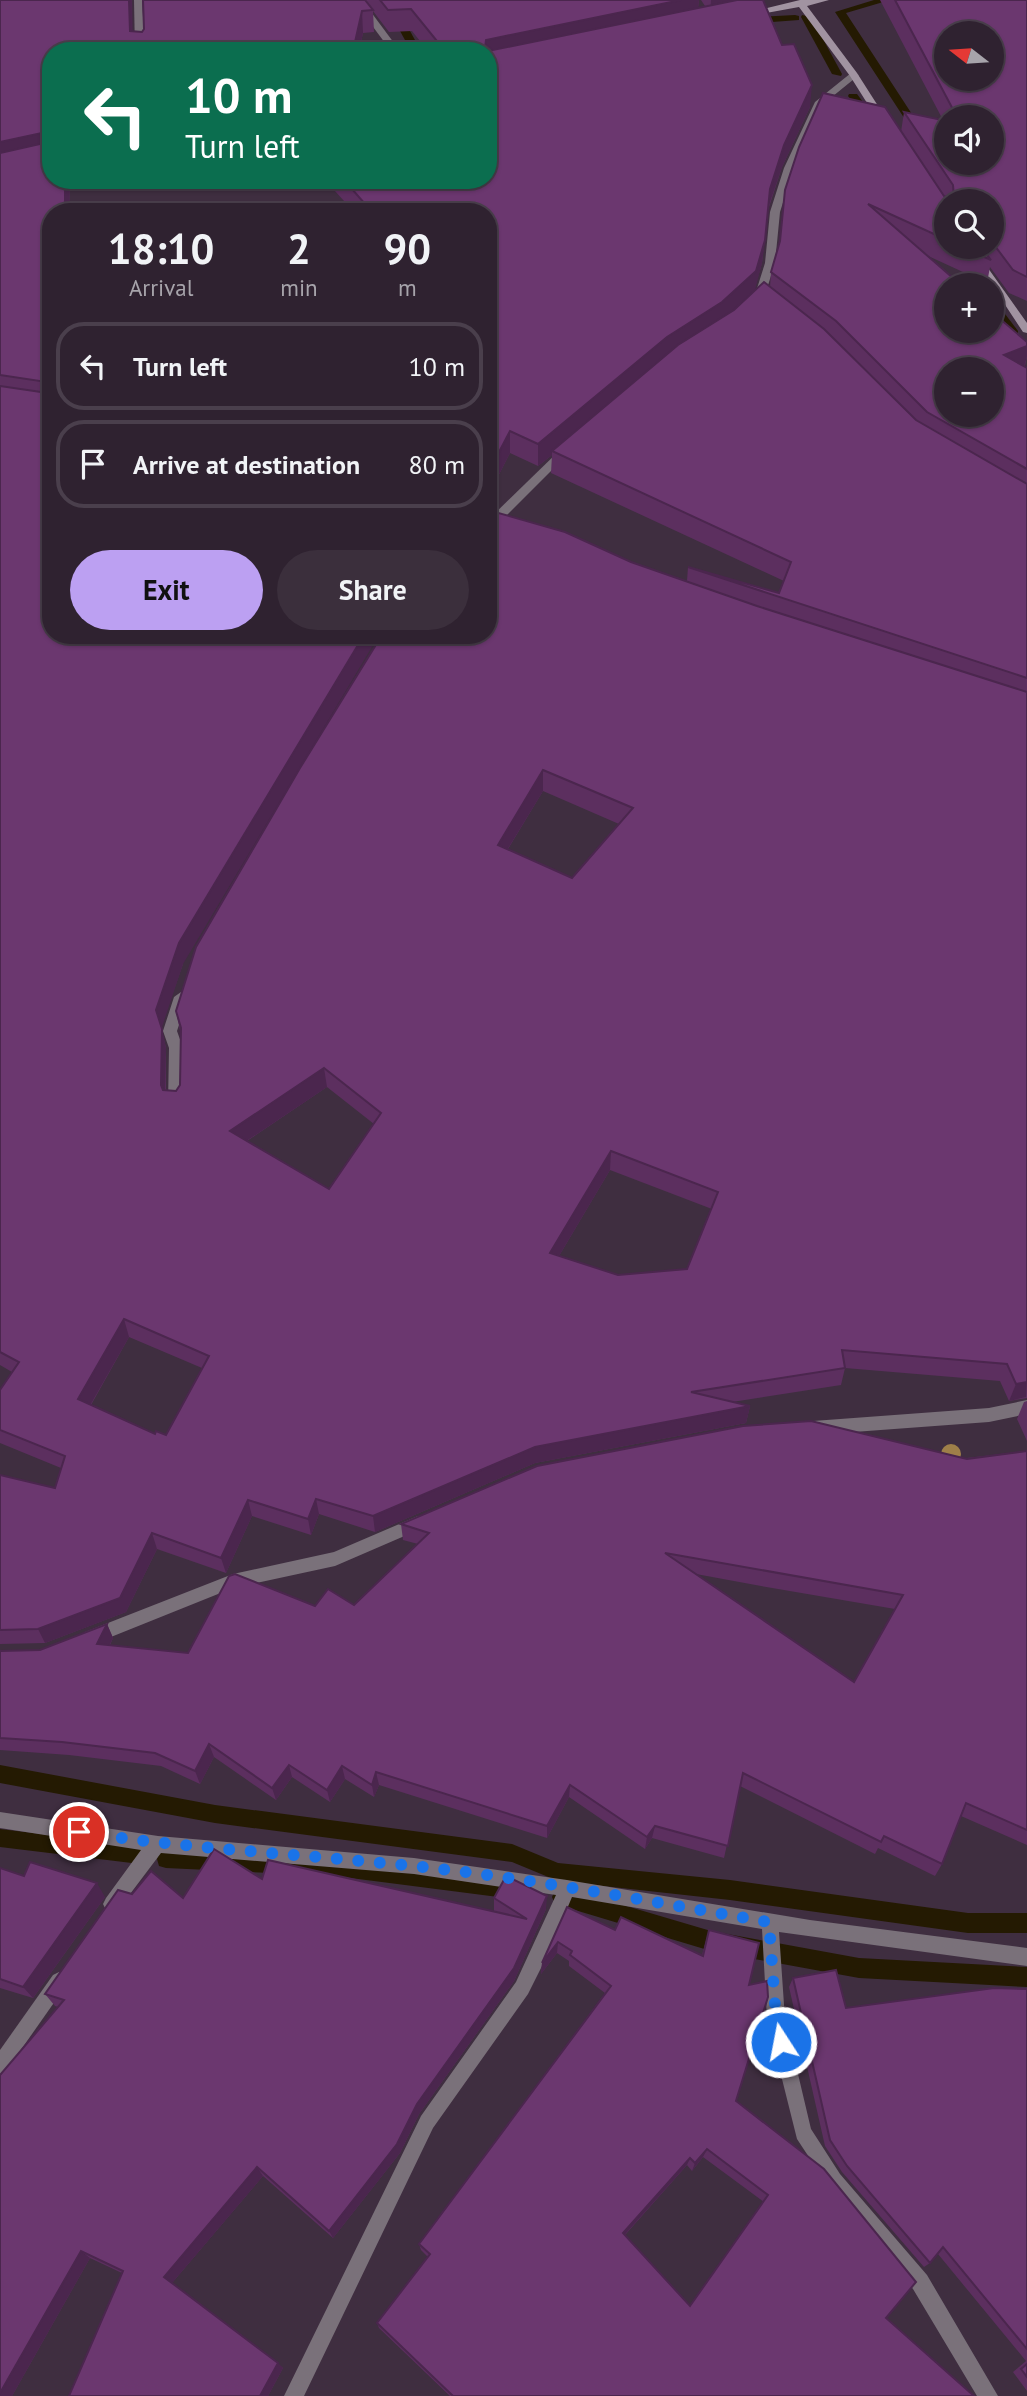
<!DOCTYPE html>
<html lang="en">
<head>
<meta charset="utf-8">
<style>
  :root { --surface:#2f2230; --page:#3b2f3c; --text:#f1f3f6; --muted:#a7a4ab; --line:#4a3f4c; --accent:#bca0f2 }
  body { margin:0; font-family:"PT Sans",sans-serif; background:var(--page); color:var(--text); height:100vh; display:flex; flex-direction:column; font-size:26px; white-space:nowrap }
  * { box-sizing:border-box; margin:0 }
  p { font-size:23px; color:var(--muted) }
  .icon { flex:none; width:38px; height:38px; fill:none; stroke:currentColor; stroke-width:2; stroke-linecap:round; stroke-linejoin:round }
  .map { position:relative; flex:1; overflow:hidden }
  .details { position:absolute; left:42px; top:203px; width:455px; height:441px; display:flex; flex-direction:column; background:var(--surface); border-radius:28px; box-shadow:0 2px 5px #0004,0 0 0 2px var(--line) }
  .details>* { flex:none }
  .top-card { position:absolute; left:42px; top:42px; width:455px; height:147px; border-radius:28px; box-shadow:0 2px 5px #0004,0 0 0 2px var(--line); background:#0b6e4f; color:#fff; overflow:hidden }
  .needle { width:46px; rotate:287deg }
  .fabs { position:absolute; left:934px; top:21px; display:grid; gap:14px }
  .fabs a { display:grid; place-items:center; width:70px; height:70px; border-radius:50%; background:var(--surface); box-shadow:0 2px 5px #0004,0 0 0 2px var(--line); font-size:35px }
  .pin { position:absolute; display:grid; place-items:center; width:60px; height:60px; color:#fff; margin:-30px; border:4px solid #fff; border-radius:50%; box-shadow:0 2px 7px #0007 }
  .me { position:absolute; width:77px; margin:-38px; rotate:349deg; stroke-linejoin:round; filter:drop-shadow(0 0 5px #0008) }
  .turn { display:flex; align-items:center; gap:24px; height:147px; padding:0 28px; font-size:32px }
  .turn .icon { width:91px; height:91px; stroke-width:2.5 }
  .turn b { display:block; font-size:49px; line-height:60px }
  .eta { display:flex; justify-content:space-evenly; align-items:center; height:119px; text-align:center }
  .eta b { font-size:42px; font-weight:600; line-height:49px }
  .primary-button { display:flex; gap:14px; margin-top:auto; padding:14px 28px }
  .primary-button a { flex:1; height:80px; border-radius:42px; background:var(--accent); color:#111; font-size:28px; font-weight:600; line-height:80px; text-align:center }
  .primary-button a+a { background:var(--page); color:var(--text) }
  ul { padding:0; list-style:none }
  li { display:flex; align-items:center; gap:21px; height:88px; margin:0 14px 10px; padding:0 14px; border:4px solid var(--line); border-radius:28px }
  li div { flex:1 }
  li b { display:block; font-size:26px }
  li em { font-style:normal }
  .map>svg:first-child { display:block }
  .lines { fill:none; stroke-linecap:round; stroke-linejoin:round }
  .stream { fill:#241a02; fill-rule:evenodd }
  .street { fill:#7a717a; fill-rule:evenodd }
  .secondary { fill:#a193a1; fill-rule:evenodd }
  .tree { fill:#9e7f49 }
  .wall { fill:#5c2f5f; fill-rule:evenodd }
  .shaded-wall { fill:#4b264e }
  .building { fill:#6b376f; stroke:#4b264e; stroke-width:2; fill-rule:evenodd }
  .route { stroke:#1a73e8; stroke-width:12; stroke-dasharray:0 21.6 }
</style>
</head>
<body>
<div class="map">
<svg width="1027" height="2396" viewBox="0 0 1027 2396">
  <rect width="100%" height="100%" fill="#3f2e40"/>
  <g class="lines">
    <g class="stream">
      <path d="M383,0H393L421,51H411Z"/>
      <path d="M874,0H890L846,13L921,128L920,130H912L835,12Z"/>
      <path d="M795,15L799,16V20L757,23L752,20L757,17Z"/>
      <path d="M802,15L811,17L842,74L841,76L832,74L801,17Z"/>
      <path d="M849,94H857L875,118L874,120H866L848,96Z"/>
      <path d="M947,247H957L985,285H973Z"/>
      <path d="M992,301L996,302L1018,331V337H1010L992,312Z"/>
      <path d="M0,1765L215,1805L512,1844L558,1863L730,1880L968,1913H1027V1933H968L730,1900L558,1881L512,1862L215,1823L0,1783Z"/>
      <path d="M0,1829L140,1846L147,1848L149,1855L147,1862L140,1864L0,1847Z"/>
      <path d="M166,1850L335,1858L506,1878L513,1881L516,1888L513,1895L506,1898L335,1876L166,1868L159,1866L157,1859L159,1852Z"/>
      <path d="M562,1887L711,1931L859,1958L1027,1967V1987L859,1978L711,1951L555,1904L552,1897L555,1890Z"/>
    </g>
    <g class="street">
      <path d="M134,0H142L145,51H135Z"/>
      <path d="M353,0H362L400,51H391Z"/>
      <path d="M851,73L859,75L822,105L794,168L780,212L775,263L764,298L763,300H755L754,298L765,263L770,212L784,168L815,102Z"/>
      <path d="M565,447L570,451L569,453L492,530L488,531V520L561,449Z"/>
      <path d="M181,992L188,997L177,1031L183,1048L182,1104L180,1108H170L168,1104L169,1048L163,1031L174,997Z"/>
      <path d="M1027,1400V1414L989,1422L813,1435L808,1433L806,1428L808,1423L813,1421L989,1408Z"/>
      <path d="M418,1516L423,1518L426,1523L423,1528L335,1566L233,1588L91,1645L85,1642L83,1637L85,1632L233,1574L334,1552Z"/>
      <path d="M0,1812L158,1836L414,1858L567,1880L810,1920L1027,1948V1966L779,1932L785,2019L811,2129L840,2174L927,2275L998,2396H977L913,2289L828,2186L797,2139L767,2019L762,1929L572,1897L549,1952L528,1994L433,2128L304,2396H284L421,2116L516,1982L556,1895L414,1874L161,1853L118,1910L112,1913L106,1910L103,1904L106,1898L141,1850L0,1828Z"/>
      <path d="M59,1972L65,1975L68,1981L65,1987L6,2071L0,2074V2050L53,1975Z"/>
    </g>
    <g class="secondary">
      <path d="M800,0H829L807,6L857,73L887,120L885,122H879L850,76L799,7L750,16L746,13Z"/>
      <path d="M963,247H973L1027,323V333L1023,332L992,285Z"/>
    </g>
  </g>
  <circle class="tree" cx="951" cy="1454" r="10"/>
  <g class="wall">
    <path d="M0,0H132V31L142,32L144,29L143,0H699L698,8L705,6L701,0H763L782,45L810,107L782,167L768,210L762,263L754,291L770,287L771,272L901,132L904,112L943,120L880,0H1027V301L1009,293L990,267L987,283L926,255L1027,342V356L1025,366L1027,368V1398L1009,1401L1000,1381L845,1368L841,1385L732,1402L750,1406L746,1423L535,1463L375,1532L319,1514L311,1535L252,1516L226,1573L157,1549L126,1612L45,1643L0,1644V1475L55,1488L61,1468L0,1443V1390L12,1372L0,1365ZM373,11L389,32L412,31L428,51H488V180H325L354,212H488V496L510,453L538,466L552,455L551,473L784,581L779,593L688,567L687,581L631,562L176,1011L181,1035L180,1085L176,1091L166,1090V1048L161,1027L183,964L51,212H69L70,180H51V51H359L363,33L374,32ZM947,117H992L947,163ZM947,201H992V247H947ZM543,791L619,824L572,878L508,849ZM327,1087L374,1124L329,1189L247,1141ZM610,1170L712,1209L687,1269L618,1275L559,1256ZM129,1337L202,1368L166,1435L155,1434L91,1405Z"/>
    <path d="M1027,1401V1441L1017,1419L1024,1402Z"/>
    <path d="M1027,1451V1845L961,1816L942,1864L935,1876L878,1848L875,1854L740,1786L724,1858L652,1838L645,1849L569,1797L547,1838L379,1785L374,1797L345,1779L330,1802L292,1777L276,1800L214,1757L200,1784L161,1766L69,1755L0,1750V1651L40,1650L107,1624L113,1638L110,1645L188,1653L315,1606L354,1605L418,1544L403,1540L401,1524ZM696,1574L761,1586L895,1609L854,1682Z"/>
    <path d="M0,1868L24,1876L105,1897L33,1998L0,1988Z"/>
    <path d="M262,1879L494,1911V1898L546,1909L514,1981L419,2114L400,2153L333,2238L263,2176L172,2283L283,2368L268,2396H69L122,2273L90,2258L12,2396L58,2007L55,2006L45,1994L132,1894L183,1898Z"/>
    <path d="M567,1907L615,1930L702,1955L709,1930L749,1985L736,2101L886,2318L974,2396H450L379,2328L377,2323L428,2257L421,2250L419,2244L605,1993L569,1966V1961L557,1953L541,1974L542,1963ZM703,2157L764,2202L690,2306L625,2235L687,2165L692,2171Z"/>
    <path d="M793,1978L846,2008L1027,1989V2391L1013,2372L1026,2361L938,2254L930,2263L924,2267L842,2172L825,2146L789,1987Z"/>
  </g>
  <g class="shaded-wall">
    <path d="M129,0H132L133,51L130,31Z"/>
    <path d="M681,0H699L697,18L485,51L486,40Z"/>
    <path d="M711,0H758L710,16Z"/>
    <path d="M362,11L363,33L359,51H353Z"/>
    <path d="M812,85L810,107L782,167L767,211L770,189L784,145Z"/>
    <path d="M46,132L50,154L0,165V142Z"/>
    <path d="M65,180H70L69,212H65Z"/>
    <path d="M765,240L762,263L754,294L720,324L552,451V455L538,466V444Z"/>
    <path d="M1027,346V356L1024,367L1004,355Z"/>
    <path d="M510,431V453L488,496V473Z"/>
    <path d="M364,635H379L183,964L161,1030L156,1010L179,943Z"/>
    <path d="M543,770V791L498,865V845Z"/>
    <path d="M162,1029L166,1048L165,1104L161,1085Z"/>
    <path d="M324,1068L327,1087L233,1150L230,1131Z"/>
    <path d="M611,1151L610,1170L550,1271V1253Z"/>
    <path d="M124,1319L129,1337L84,1416L78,1399Z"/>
    <path d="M1027,1382L1026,1397L1009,1401L1016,1384Z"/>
    <path d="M750,1406L746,1423L535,1463L375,1532L373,1516L535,1447Z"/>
    <path d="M316,1499L319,1514L311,1535L308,1519Z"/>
    <path d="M248,1500L252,1516L226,1573L221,1558Z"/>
    <path d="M152,1533L157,1549L126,1612L45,1643L38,1629Z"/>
    <path d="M107,1624L113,1638L103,1658L97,1644Z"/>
    <path d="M209,1744L214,1757L200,1784L195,1771Z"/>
    <path d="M289,1765L292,1777L276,1800L272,1788Z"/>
    <path d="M342,1766L345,1779L330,1802L327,1790Z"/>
    <path d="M376,1772L379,1785L374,1797L372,1785Z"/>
    <path d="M570,1785L569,1797L547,1838V1826Z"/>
    <path d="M655,1826L652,1838L645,1849L647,1837Z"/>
    <path d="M97,1883L105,1897L33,1998L23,1987Z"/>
    <path d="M547,1896L546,1909L514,1981L419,2114L400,2153L333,2238L329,2231L417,2104Z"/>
    <path d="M558,1942L557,1953L541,1974L542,1963Z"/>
    <path d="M707,2149L703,2157L692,2171L695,2163Z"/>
    <path d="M690,2158L687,2165L621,2239L623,2233Z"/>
    <path d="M257,2167L263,2176L172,2283L164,2277Z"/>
    <path d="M81,2251L90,2258L12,2396H0V2393Z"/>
    <path d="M278,2363L283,2368L268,2396H260Z"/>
  </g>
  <g class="building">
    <path d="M0,0H129L130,31L142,32L144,29L143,0H365L373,10L362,11L353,51H51V180H65V212H51V635H364L179,943L156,1010L162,1029L161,1085L163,1090L176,1091L180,1085L181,1028L176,1011L196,947L300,768L382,635H488V510L565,532L631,562L757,606L1027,692V1382L1016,1384L1007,1364L842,1350L845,1368L691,1392L750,1406L535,1447L373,1516L316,1499L308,1519L248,1500L221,1558L152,1533L120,1598L38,1629L0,1630V1475L55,1488L65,1456L0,1430V1390L19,1362L0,1352V386L48,393L47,382L0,375V153L49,142V135L46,132L0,142ZM543,770L633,808L572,878L498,845ZM324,1068L381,1113L329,1189L230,1131ZM611,1151L718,1192L687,1269L618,1275L550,1253ZM124,1319L209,1356L166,1435L156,1431L155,1434L78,1399Z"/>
    <path d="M380,0H681L486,40L485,48L488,51L737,0H763L782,45L794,44L812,85L784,145L770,189L765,240L756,271L722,302L667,337L538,444L510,431L488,473V212H372L344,180H488V51H445L411,9L388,10Z"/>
    <path d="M895,0H1027V277L1013,270L992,242V201H947V240L868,204L961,285H947V331H992V312L1027,342V346L1004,355L1027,368V469L927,412L836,321L771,272L780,241L785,190L799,147L823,93L885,107L944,196L952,200L954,198L953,185L904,112L947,121V163H992V117H957ZM947,33H992V79H947ZM947,369H992V415H947Z"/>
    <path d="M293,209L312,212H292Z"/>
    <path d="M962,247H981L991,260Z"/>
    <path d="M764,282L824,329L916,420L1027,484V678L688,567L779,593L791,562L552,451L678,345L734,310Z"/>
    <path d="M811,1421L967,1459L1027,1451V1830L966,1803L942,1864L884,1836L881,1842L743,1773L728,1846L655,1826L647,1837L570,1785L547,1826L376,1772L372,1785L342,1766L327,1790L289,1765L272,1788L209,1744L195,1771L155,1753L62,1742L0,1738V1651L40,1650L107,1624L97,1644L188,1653L229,1576L235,1574L315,1606L328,1589L354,1605L429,1533L401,1524L537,1466L743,1426ZM665,1553L903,1595L854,1682Z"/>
    <path d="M214,1849L262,1879L268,1860L527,1919L494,1898L506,1876L547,1896L514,1968L417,2104L397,2144L329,2231L257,2167L164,2277L278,2363L260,2396H69L123,2271L81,2251L0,2393V2075L64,2000L45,1994L118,1890L132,1894L151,1871L183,1898Z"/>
    <path d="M30,1862L97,1883L23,1987L0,1979V1868L24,1876Z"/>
    <path d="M567,1907L615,1930L621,1917L703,1956L709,1930L759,1943L749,1985L767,1981L768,1997L736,2101L824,2169L916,2282L886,2318L974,2396H453L377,2323L430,2254L419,2244L611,1986L570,1955L572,1951L558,1942L542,1963ZM707,2149L768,2195L690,2306L623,2233L690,2158L695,2163Z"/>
    <path d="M836,1970L846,2008L994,1988L1027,1989V2349L943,2247L930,2263L847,2166L830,2140L793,1978Z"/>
    <path d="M1027,2364V2377L1021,2369Z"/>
  </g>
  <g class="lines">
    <path class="route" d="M79,1832C190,1849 301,1854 412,1866C532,1878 651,1902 769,1922L776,2019L781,2042"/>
  </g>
</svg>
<div class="fabs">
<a><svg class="needle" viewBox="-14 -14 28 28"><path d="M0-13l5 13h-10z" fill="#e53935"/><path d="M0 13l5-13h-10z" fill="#a7a4ab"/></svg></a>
<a><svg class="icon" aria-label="sound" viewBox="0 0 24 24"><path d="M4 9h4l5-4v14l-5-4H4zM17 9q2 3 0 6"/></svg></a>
<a><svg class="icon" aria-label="search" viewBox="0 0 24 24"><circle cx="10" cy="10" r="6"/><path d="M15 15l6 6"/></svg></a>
<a>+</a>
<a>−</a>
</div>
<div class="pin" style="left:79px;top:1832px;background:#d93025"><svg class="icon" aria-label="arrive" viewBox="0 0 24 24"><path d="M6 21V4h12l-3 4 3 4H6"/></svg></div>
<svg class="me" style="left:781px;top:2042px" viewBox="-20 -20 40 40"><circle r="17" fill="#1a73e8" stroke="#fff" stroke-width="3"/><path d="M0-11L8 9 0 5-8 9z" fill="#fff"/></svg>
<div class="top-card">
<div class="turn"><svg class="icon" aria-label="left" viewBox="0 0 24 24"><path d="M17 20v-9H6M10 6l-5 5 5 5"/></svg><div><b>10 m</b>Turn left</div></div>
</div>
<section class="details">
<div class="eta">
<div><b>18:10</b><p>Arrival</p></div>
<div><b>2</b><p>min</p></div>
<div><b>90</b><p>m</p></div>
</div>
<ul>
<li><svg class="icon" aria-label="left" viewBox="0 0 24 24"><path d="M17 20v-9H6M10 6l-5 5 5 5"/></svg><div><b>Turn left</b></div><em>10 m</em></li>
<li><svg class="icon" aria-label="arrive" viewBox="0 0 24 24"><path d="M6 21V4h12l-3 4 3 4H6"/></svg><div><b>Arrive at destination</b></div><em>80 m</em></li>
</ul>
<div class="primary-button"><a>Exit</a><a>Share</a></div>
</section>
</div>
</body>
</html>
